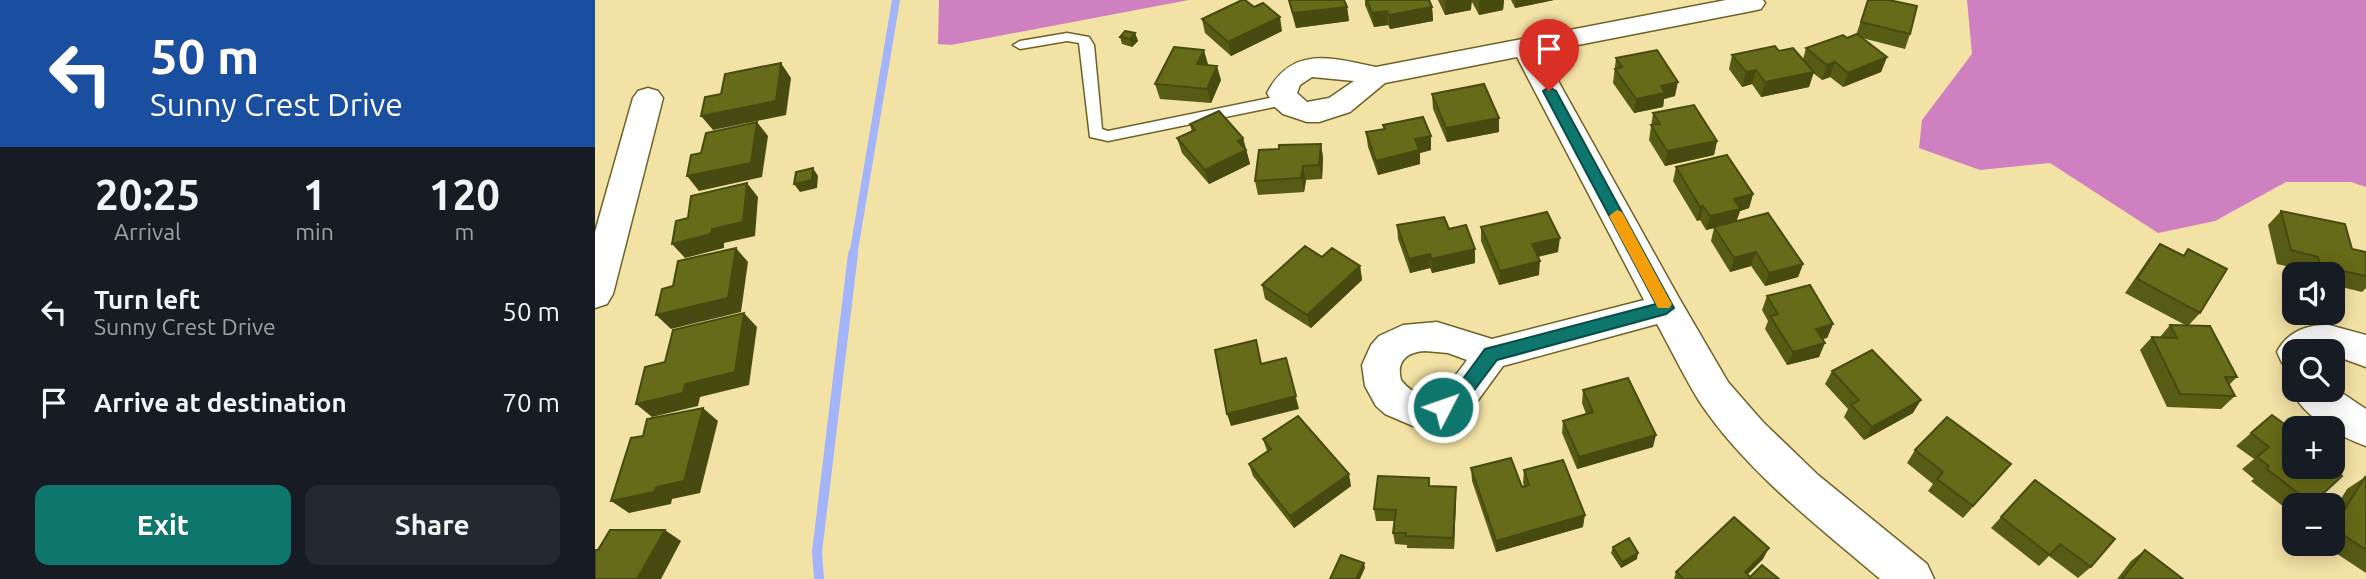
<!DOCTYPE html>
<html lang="en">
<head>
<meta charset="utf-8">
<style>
  :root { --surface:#171b24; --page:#242831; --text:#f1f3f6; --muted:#9ea1a6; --accent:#0f766e }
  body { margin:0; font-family:Ubuntu,sans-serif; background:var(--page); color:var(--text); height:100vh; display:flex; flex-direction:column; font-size:26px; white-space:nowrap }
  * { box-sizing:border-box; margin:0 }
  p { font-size:23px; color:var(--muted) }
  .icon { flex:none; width:38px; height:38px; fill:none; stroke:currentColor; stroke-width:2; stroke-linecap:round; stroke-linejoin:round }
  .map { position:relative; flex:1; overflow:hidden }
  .side { display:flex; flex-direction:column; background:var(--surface); width:595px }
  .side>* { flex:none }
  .hud { background:#1a4fa0; color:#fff; overflow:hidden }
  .fabs { position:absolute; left:1687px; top:262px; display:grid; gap:14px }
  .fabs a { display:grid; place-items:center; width:63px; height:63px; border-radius:14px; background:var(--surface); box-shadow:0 4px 18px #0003; font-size:35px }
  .pin { position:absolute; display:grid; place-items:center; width:60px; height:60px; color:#fff; margin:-72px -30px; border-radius:50% 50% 50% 0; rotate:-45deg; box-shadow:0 0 7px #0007 }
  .pin .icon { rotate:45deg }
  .me { position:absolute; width:77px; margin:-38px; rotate:49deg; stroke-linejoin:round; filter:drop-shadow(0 0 5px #0008) }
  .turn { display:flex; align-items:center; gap:24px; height:147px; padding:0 35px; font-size:32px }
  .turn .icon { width:91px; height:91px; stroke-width:2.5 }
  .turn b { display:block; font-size:49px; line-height:60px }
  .eta { display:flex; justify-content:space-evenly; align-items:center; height:119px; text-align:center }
  .eta b { font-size:42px; font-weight:600; line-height:49px }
  .cta { display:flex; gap:14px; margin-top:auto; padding:14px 35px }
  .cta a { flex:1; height:80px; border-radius:14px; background:var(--accent); color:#fff; font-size:28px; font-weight:600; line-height:80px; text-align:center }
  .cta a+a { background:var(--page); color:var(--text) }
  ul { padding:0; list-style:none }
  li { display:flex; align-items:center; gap:21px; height:91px; padding:0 35px }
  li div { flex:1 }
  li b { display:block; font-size:26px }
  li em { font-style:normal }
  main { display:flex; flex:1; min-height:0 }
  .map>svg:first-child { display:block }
  .forest { fill:#cf80c1 }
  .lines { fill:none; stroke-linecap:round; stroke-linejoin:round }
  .stream-far1 { stroke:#a4b4fb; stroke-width:8 }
  .stream { stroke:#a4b4fb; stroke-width:10 }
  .service-casing { stroke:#716127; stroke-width:3 }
  .minor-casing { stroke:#716127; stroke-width:3 }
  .service { fill:#fff; fill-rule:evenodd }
  .minor { fill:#fff; fill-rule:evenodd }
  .wall { fill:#575c15 }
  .shaded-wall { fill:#474b11 }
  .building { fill:#656b18; stroke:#474b11; stroke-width:2 }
  .route { fill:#0f766e; stroke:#0a4d48; stroke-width:2 }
  .slow { fill:#f59e0b }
</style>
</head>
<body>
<main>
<section class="side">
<div class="hud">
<div class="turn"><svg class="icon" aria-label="left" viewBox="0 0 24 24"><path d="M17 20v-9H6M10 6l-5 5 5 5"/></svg><div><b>50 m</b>Sunny Crest Drive</div></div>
</div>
<div class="eta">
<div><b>20:25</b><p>Arrival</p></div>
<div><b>1</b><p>min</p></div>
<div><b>120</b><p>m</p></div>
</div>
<ul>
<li><svg class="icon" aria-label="left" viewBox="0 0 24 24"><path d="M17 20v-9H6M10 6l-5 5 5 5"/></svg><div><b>Turn left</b><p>Sunny Crest Drive</p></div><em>50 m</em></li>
<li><svg class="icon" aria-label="arrive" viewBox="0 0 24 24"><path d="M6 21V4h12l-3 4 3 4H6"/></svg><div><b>Arrive at destination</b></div><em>70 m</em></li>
</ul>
<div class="cta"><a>Exit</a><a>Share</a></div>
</section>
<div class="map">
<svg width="1771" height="579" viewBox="0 0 1771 579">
  <rect width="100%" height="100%" fill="#f3e2a5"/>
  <g class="forest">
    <path d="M344,0H594L356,45L343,44Z"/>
    <path d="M1372,0H1771V187L1756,182H1691L1620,221L1563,233L1455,163L1385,170L1324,148L1327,120L1377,54Z"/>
  </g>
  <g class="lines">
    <path class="stream-far1" d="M258,256L301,0"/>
    <path class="stream" d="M224,579L222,552L258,254"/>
    <g class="service-casing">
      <path id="service" d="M472,33L494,37L499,45L507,129L513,131L689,95L696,100L689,105L513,141L495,137L484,43L472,41L425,49L418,45L425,41Z"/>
    </g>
    <g class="minor-casing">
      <g id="minor">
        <path d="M1131,0H1168L1170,3L1166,9L1157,11L947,52L1084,298L1133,382L1168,422L1223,475L1332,564L1339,579H1285C1224,527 1151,471 1106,404C1090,379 1077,351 1062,324L908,366L878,407L864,418L841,426H818L790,414L781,406L770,386L767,365L776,345L784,336L808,325L842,322L897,339L1049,300L922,57L790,83L755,112L724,122H712L688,114L680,107L672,93C697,45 737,58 781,67ZM717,77L759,81L734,98L712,102L702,93L705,85ZM830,351L853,353L872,360C856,383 831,412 806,380C801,361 812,352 830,351Z"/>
        <path d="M53,88L63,91L68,98L18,294L12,304L0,308V232L38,98L43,91Z"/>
        <path d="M1734,325L1771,335V367L1738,355V352H1699V367L1687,363L1682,352C1692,332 1712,324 1734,325Z"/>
        <path d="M1699,384V390H1738V387L1771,409V446C1743,436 1709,417 1696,390Z"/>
      </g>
    </g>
    <use href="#service" class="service"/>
    <use href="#minor" class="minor"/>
  </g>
  <g class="wall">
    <path d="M693,0H749L752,7L754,21L701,28Z"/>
    <path d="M770,0H834L837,7L838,21L795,29L793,25L779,27L770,5Z"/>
    <path d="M843,0H909L908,10L884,15L877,2H876V10L850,15Z"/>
    <path d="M916,0H959L920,8Z"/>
    <path d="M1273,0L1315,34L1310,49L1267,38L1292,57L1286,72L1248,87L1235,77L1227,80L1218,73L1214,87L1166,97L1157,84L1147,87L1134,69L1137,55L1184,51L1208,59L1211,48L1252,38L1261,35Z"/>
    <path d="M607,19L687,31L636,56L610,33Z"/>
    <path d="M540,33L543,41L537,47L527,44L525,37Z"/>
    <path d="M1021,58L1080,96L1069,99L1068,107L1039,113L1018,83Z"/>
    <path d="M613,64L612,65L626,80L616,103L565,99L560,84Z"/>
    <path d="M837,94L904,132L852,142L838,109Z"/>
    <path d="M1058,113L1122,141L1119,155L1070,166L1054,140Z"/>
    <path d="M595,124L648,138L655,164L614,184L587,153L582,138L597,132Z"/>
    <path d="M788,125L836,150L825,153V164L783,175L773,147L771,132L789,129Z"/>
    <path d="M726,144L728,158L727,179L711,180L709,192L663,195L660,181L684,149Z"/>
    <path d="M1081,167L1158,194L1154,208L1145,211L1141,221L1208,264L1203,277L1170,286L1156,266L1135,272L1116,241L1119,228L1111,230L1105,220L1102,221L1078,181Z"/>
    <path d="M1686,211L1757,249L1771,276V288L1767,292L1738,285V275H1710L1709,270L1682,264L1673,225Z"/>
    <path d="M802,225L854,229L880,249V263L837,273L835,268L815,273L803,239Z"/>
    <path d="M886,227L963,252L943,257L944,275L904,285L886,241Z"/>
    <path d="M1565,244L1588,256L1593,249L1605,313L1593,326L1642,377L1634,385L1640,396L1626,409L1572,407L1545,350L1557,337H1565L1575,325L1592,326L1530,293L1554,258Z"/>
    <path d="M727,257L765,266L767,280L716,328L670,299L667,285Z"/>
    <path d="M1172,296L1238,324L1232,338L1227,339L1224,357L1192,365L1170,329L1173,321L1167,310Z"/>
    <path d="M1237,371L1318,413L1269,440L1249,417L1253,409L1230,384Z"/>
    <path d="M988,390L1058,447L982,469L967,433L968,421L991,414L987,403Z"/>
    <path d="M1677,415L1717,504L1714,506H1699V515L1656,481L1659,479L1647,469L1659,459L1641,446Z"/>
    <path d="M668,439L756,486L699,528L658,476L654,464L672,451Z"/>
    <path d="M1320,450L1416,464L1368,518L1333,491L1338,484L1312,463Z"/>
    <path d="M876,468L927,487L929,486L928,483L929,470L988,527L901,552L877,481Z"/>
    <path d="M1770,477L1771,478V573L1727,544H1738V512L1752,489Z"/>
    <path d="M834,478L835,486L861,499L859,549L812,548V545L800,544L798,533L799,521H781L779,509Z"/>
    <path d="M1440,480L1496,567L1483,578L1454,556L1444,566L1396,528Z"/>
    <path d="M1018,547L1042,559L1026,568L1016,553Z"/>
    <path d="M1550,550L1588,579H1522L1536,561Z"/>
    <path d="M1168,559L1152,575L1155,577L1184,579H1079L1081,572Z"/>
  </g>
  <g class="shaded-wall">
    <path d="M853,0H877L876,10L850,15V1Z"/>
    <path d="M887,0H909L908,10L884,15V1Z"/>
    <path d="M921,0H959L920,8Z"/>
    <path d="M752,7L754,21L701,28L698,13Z"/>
    <path d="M837,7L838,21L795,29L794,15Z"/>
    <path d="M792,11L793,25L779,27L777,13Z"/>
    <path d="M685,17L687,31L636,56L633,42Z"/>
    <path d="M540,33L543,41L537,47L535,39Z"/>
    <path d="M609,50L613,64L606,79L602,64Z"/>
    <path d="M1292,57L1286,72L1248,87L1253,73Z"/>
    <path d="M1240,62L1235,77L1227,80L1232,65Z"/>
    <path d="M186,63L196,78L191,115L118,130L106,116Z"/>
    <path d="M622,66L626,80L616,103L612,89Z"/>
    <path d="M1161,70L1157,84L1147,87L1151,72Z"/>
    <path d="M1219,72L1214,87L1166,97L1170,82Z"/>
    <path d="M1083,82L1080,96L1069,99L1068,107L1039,113L1041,99L1066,86Z"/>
    <path d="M904,118V132L852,142L851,128Z"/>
    <path d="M162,122L173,136L167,177L104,191L92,176Z"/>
    <path d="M836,136V150L825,153V164L783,175L781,161L820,139Z"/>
    <path d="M648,138L655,164L614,184L610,170L643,141Z"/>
    <path d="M1122,141L1119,155L1070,166L1072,151Z"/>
    <path d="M726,144L728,158L727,179L724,165Z"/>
    <path d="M708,166L711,180L709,192L706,178Z"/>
    <path d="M218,168L223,176L222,188L205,192L199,184Z"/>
    <path d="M152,183L163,197L160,236L129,243V248L90,258L77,244L117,229Z"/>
    <path d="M1158,194L1154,208L1145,211L1141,223L1111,230L1115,216L1139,199Z"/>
    <path d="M1108,206L1105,220L1102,221L1105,207Z"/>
    <path d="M965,238L963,252L936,258L937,244Z"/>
    <path d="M141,248L153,262L146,312L76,329L61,315Z"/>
    <path d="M880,249V263L837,273L836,259Z"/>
    <path d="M1161,252L1156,266L1135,272L1139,258Z"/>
    <path d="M835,254V268L815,273L814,259Z"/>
    <path d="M945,261L944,275L904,285L905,271Z"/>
    <path d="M1208,264L1203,277L1170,286L1174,273Z"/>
    <path d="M765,266L767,280L716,328L712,315Z"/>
    <path d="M149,313L162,327L154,385L105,397L103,406L57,417L41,404L90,384Z"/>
    <path d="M1238,324L1232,338L1215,342L1221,329Z"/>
    <path d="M1230,343L1224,357L1192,365L1198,352Z"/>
    <path d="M691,358L704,409L636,426L632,414Z"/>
    <path d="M1326,400L1318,413L1269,440L1277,427Z"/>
    <path d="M108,408L123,421L105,493L77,499L76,504L34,513L16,501L61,487Z"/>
    <path d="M1061,435L1058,447L982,469L984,457Z"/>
    <path d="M754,474L756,486L699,528L695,516Z"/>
    <path d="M861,487V499L859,549L858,538Z"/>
    <path d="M990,515L988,527L901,552V541Z"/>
    <path d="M70,530L86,541L66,579H42Z"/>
    <path d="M1174,548L1168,559L1148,579L1150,572Z"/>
    <path d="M1043,553L1042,559L1026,568L1027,562Z"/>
    <path d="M769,563L770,568L765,579H761Z"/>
  </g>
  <g class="building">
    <path d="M647,0H650L659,7L668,3L685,17L633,42L607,19Z"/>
    <path d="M694,0H749L752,7L698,13Z"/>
    <path d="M772,0H834L837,7L794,15L792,11L777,13Z"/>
    <path d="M1273,0H1294L1322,6L1315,34L1266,22Z"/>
    <path d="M530,31L540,33L535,39L525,37Z"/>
    <path d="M1262,34L1292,57L1253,73L1240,62L1232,65L1211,48L1248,35L1252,38Z"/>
    <path d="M1180,46L1184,51L1198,48L1219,72L1170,82L1161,70L1151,72L1137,55Z"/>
    <path d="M579,47L609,50L602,64L622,66L612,89L560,84Z"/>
    <path d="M1062,50L1083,82L1066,86L1070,93L1041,99L1020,69L1027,67L1021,58Z"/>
    <path d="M186,63L181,101L106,116L110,97L126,94L130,74Z"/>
    <path d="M889,84L904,118L851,128L837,94Z"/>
    <path d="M1099,105L1122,141L1072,151L1056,125L1065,124L1058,113Z"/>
    <path d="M624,111L648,138L643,141L651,150L610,170L582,138L600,130L595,124Z"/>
    <path d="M828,117L836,136L820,139L824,150L781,161L771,132L790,129L788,125Z"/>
    <path d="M162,122L156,163L92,176L96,155L106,153L111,133Z"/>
    <path d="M726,144L724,165L708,166L706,178L660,181L664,150L684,149V145Z"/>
    <path d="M1132,155L1158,194L1139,199L1145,209L1115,216L1108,206L1105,207L1081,167Z"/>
    <path d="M218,168L217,180L199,184L201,172Z"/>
    <path d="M152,183L148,222L117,229L116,234L77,244L81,221L93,218L96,196Z"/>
    <path d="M1686,211L1750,224L1757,249L1771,252V276L1725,266L1723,257L1696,250Z"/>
    <path d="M952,212L965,238L937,244L945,261L905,271L886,227Z"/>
    <path d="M1173,213L1208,264L1174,273L1161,252L1139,258L1119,227Z"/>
    <path d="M849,217L854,229L871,225L880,249L836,259L835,254L814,259L802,225Z"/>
    <path d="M1565,244L1589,256L1593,249L1632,269L1605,313L1542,279Z"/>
    <path d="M710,246L727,257L737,248L765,266L712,315L667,285Z"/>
    <path d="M141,248L133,298L61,315L67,289L78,286L83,261Z"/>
    <path d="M1215,285L1238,324L1221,329L1230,343L1198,352L1175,316L1183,314L1172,296Z"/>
    <path d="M149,313L140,372L90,384L88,393L41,404L50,367L70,362L78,330Z"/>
    <path d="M1575,325L1615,326L1642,377H1630L1640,396L1585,394L1557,337L1582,338Z"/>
    <path d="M661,340L666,364L691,358L701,396L632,414L620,350Z"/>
    <path d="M1277,350L1326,400L1277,427L1256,405L1264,400L1237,371Z"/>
    <path d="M1033,378L1061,435L984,457L968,421L998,412L988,390Z"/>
    <path d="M108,408L89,481L61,487L59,492L16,501L36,438L48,436L52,419Z"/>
    <path d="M1677,415L1699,431V467H1736L1747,476L1717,504L1672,469L1674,466L1662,457L1674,447L1656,433Z"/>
    <path d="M703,416L754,474L695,516L654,464L676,449L668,439Z"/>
    <path d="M1352,417L1416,464L1378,506L1342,479L1348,472L1320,450Z"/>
    <path d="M916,458L927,487L934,485L929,470L968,460L990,515L901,541L876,468Z"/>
    <path d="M783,476L834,478V486L861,487L858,538L811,536V533H798L801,510L779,509Z"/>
    <path d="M1770,477L1771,478V550L1738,528Z"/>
    <path d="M1440,480L1520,539L1496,567L1465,544L1455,555L1406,517Z"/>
    <path d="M1139,517L1174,548L1150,572L1155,577L1167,565L1184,579H1089L1081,572Z"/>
    <path d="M15,530H70L42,579H0V550H3Z"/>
    <path d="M1034,538L1043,553L1027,562L1018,547Z"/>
    <path d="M1550,550L1588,579H1527Z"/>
    <path d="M746,555L769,563L761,579H735Z"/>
  </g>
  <path class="route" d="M954,87L961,91L1079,308L1071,314L902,360L877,393L848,414L842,412L840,407L842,402L865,383L890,349L1061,304L948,91Z"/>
  <path class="slow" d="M1022,210L1027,212L1074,299L1077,304L1074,308H1063L1014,216Z"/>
</svg>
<div class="fabs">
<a><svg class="icon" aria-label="sound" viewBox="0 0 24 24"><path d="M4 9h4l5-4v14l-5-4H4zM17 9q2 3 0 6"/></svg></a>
<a><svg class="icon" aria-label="search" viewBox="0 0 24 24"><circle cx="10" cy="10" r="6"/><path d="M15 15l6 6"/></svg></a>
<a>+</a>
<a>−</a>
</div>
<div class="pin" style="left:954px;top:91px;background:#d93025"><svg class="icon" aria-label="arrive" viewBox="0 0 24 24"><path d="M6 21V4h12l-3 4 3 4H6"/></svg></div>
<svg class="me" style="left:848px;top:407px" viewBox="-20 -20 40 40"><circle r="17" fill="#0f766e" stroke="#fff" stroke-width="3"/><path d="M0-11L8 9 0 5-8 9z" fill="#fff"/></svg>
</div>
</main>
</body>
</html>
